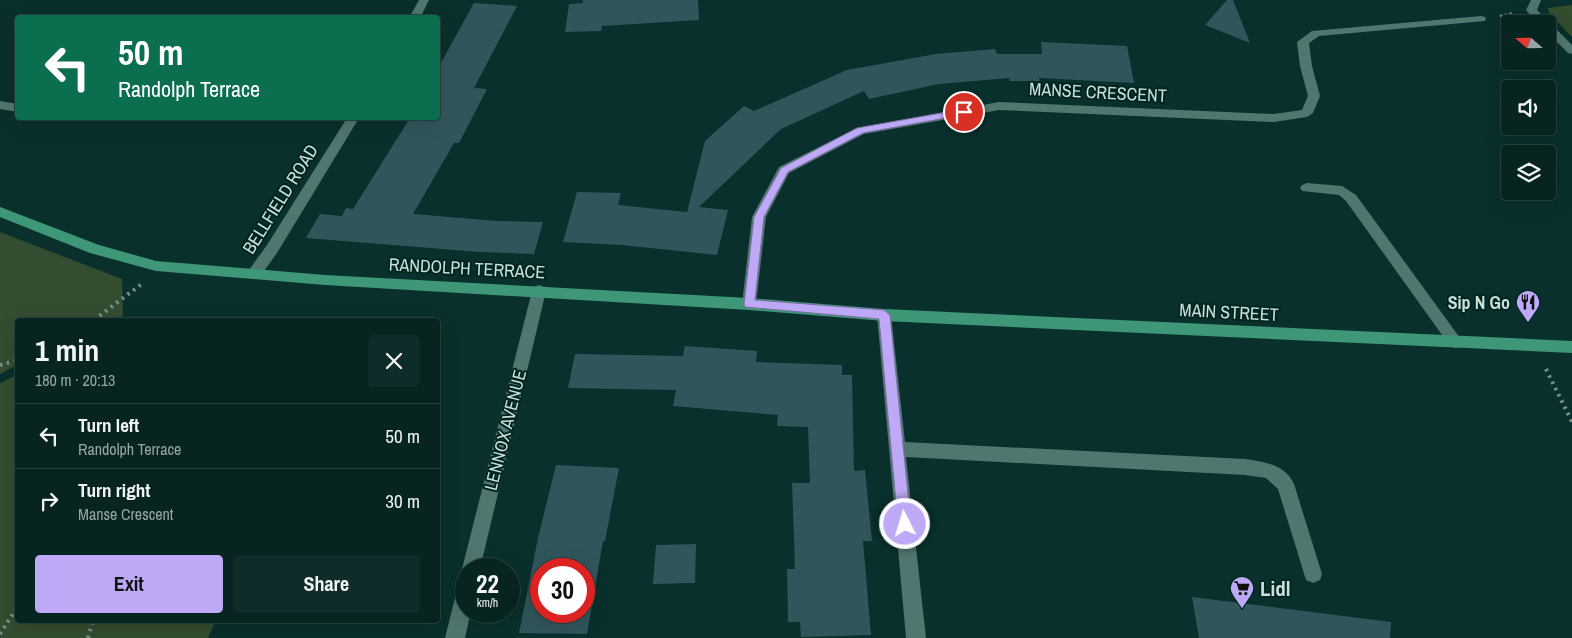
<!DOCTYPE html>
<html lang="en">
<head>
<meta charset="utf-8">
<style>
  :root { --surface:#072421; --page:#102c2a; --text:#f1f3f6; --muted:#98a4a5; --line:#28413f; --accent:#bda9f5 }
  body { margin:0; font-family:"Archivo Narrow",sans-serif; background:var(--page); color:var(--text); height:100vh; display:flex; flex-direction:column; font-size:19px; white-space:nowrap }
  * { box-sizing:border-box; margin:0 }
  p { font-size:16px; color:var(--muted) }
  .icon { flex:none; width:28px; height:28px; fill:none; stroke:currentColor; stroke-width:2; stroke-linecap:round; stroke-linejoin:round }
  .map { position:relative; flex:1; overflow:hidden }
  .details { position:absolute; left:15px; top:318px; width:425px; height:305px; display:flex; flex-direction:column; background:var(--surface); border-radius:5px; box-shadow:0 5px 20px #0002,0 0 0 1px var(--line) }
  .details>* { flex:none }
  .guide { position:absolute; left:15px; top:15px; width:425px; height:105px; border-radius:5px; box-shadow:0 5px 20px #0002,0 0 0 1px var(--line); background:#0b6e4f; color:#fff; overflow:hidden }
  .needle { width:32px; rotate:290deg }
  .controls { position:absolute; left:1501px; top:15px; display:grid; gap:10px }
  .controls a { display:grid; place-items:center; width:55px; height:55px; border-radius:5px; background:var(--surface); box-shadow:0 5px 20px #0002,0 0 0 1px var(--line); font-size:25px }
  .speed { position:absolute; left:455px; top:558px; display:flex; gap:10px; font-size:25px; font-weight:700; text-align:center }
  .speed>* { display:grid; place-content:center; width:65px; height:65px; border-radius:50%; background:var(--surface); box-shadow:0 5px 20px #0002,0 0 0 1px var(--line); line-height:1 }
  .speed small { font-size:12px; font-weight:400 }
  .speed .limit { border:8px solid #d22; background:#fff; color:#111 }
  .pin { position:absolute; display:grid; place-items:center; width:42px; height:42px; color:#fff; margin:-21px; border:2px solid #fff; border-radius:50%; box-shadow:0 1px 5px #0007 }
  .me { position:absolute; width:55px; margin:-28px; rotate:355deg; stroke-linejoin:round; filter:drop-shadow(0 0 4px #0008) }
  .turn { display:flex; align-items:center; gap:18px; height:105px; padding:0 20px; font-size:22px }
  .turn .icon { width:65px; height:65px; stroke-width:2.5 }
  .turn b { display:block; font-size:35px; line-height:42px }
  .round { display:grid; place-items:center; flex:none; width:52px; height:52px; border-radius:5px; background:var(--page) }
  .overview { display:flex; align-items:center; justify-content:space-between; height:85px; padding:0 20px }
  h1 { font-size:30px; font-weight:700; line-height:38px }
  .action { display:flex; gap:10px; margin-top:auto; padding:10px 20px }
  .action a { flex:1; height:58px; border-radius:5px; background:var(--accent); color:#111; font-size:20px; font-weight:700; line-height:58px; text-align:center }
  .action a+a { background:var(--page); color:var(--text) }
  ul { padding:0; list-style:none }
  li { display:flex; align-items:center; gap:15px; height:65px; padding:0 20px; border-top:1px solid var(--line) }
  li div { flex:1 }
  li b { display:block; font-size:19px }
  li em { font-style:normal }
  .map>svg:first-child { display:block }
  .green { fill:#344c2f }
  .building { fill:#30565b; fill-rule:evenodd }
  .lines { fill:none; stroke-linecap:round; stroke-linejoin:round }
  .path-far1 { stroke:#73908c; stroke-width:2.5; stroke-dasharray:2 3; stroke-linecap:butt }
  .path { stroke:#73908c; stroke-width:4; stroke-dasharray:2.5 4.5; stroke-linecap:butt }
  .minor { fill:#507670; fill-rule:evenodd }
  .major { fill:#3e9777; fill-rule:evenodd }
  .route { fill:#bda9f5; stroke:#7b6e9f }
  .labels { text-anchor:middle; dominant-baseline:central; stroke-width:4; stroke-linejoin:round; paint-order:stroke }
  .street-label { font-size:18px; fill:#cbdfdb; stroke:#002622 }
  .poi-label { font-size:18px; font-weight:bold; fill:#cbdfdb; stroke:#002622; text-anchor:end }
  .near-poi-label { font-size:21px; font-weight:bold; fill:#cbdfdb; stroke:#002622; text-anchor:start }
</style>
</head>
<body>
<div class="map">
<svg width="1572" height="638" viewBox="0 0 1572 638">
  <rect width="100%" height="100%" fill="#09302c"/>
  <g class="green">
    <path d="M1572,5V37L1549,13L1548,8Z"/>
    <path d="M0,232L122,279L123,316L115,320H18L17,365L0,374Z"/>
    <path d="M17,375L18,620H216L208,638H0V383Z"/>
  </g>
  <g class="building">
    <path d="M583,0H698L699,20L602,26L601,31L565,32L569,4L583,3Z"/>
    <path d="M1227,0H1233L1250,43L1205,25Z"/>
    <path d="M474,3L517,6L474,88L487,89L459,143H454L413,214L497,221L543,222L534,254L480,252L306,238L320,214L342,216L346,208L353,209L410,118H438V68Z"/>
    <path d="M1041,42L1127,46L1134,83L1039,78L1040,81H1010L1009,78L939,84L869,99L864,91L781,129L699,207L728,210L717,255L622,245L563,242L577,192L621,193L618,205L687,212L705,141L744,106L754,111L847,70L936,54L995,49L997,54H1042Z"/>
    <path d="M685,346L757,351L756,362L842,365V375H852L854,471L865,470L872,541H863L871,635L801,637L800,622H788L787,569H795L792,483H810L808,427L777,426L778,415L673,406L676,390L568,388L575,354L683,356Z"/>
    <path d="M556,465L619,468L605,541H603L587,634L519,633L538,538ZM541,569H584V611H541Z"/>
    <path d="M696,544L695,583L653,584L656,545Z"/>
    <path d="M1192,597L1391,622L1390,638H1199Z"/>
  </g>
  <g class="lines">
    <path class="path-far1" d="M1500,16L1513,13"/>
    <g class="path">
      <path d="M94,320L143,283"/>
      <path d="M0,365L18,360"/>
      <path d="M1546,369L1572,422"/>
      <path d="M0,634L18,606"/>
      <path d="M88,638L93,620"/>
    </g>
    <g class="minor">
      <path d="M419,0H429L420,18H409Z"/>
      <path d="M1531,0H1541L1537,10L1572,45V54L1568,53L1548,33V24H1538L1526,10Z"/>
      <path d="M1481,16L1485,17L1486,19L1485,21L1319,36L1309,43L1312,66L1320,96L1313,113L1307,117L1274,122L999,110L864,134L789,173L766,217L756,304L754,308L749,310L744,308L742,304L752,217L779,167L857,128L999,102L1274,114L1302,110L1308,96L1300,66L1297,42L1312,31Z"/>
      <path d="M0,101L18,104V112L0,109Z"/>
      <path d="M347,118H359L277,253L259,278L254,279L249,278L247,274L249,270L267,245Z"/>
      <path d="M1307,183L1342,186L1356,195L1460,338L1463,342L1460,346L1455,348L1450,346L1346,201L1339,195L1302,191L1300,188L1302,185Z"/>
      <path d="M539,285L544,287L546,291L480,569H466V576L462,569L532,291L534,287Z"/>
      <path d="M884,309L889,311L891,315L905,442L1245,459C1264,462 1285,464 1294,484L1322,574L1320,580L1313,583L1306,580L1278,489L1266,478L1245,475L906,457L926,638H906L877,315L879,311Z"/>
      <path d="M466,581V611H471L465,638H445L457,590L459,584Z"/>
    </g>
    <path class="major" d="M0,207L99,245L156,261L325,275L749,298L884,309L1572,341V353L884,321L749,310L325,285L156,271L90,253L0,217Z"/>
  </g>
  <path class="route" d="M964,109L968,110V114L863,133L788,172L764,217L755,300L884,310L890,315L911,524L910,529L905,531L900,529L898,524L879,319L745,307L744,304L754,217L781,168L857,128Z"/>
  <defs>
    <g id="restaurant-pin" transform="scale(1.25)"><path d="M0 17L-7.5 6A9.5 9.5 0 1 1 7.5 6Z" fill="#bda9f5" stroke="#002622"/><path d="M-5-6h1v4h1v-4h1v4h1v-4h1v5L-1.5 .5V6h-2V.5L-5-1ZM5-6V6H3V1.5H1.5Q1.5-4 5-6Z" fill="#111"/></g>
    <g id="supermarket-pin" transform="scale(1.25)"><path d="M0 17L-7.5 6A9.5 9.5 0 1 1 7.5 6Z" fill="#bda9f5" stroke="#002622"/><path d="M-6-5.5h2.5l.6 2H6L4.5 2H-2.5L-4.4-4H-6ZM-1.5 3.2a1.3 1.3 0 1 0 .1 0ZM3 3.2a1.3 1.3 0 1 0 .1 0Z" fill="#111"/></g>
  </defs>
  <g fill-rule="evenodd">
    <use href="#restaurant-pin" x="1528" y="302"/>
    <use href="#supermarket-pin" x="1242" y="588"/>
  </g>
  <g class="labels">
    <g class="street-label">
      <text transform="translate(1098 92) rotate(3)">MANSE CRESCENT</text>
      <text transform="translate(280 199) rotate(-58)">BELLFIELD ROAD</text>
      <text transform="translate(467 268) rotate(3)">RANDOLPH TERRACE</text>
      <text transform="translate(1229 312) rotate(3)">MAIN STREET</text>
      <text transform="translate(505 430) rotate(-76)">LENNOX AVENUE</text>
    </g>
    <g class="poi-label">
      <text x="1510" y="302">Sip N Go</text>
    </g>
    <g class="near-poi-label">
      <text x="1260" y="588">Lidl</text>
    </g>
  </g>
</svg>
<div class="controls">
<a><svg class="needle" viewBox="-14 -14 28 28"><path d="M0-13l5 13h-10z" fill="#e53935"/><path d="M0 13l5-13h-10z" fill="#98a4a5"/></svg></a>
<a><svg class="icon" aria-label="sound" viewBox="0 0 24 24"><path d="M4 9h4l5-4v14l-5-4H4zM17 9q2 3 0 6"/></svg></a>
<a><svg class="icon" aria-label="layers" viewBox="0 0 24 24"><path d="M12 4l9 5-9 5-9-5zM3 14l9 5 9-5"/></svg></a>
</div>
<div class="speed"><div>22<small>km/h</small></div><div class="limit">30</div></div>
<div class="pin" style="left:964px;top:112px;background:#d93025"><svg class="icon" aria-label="arrive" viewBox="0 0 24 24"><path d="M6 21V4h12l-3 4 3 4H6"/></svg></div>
<svg class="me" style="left:905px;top:524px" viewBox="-20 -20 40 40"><circle r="17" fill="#bda9f5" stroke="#fff" stroke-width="3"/><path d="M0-11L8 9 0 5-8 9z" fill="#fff"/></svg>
<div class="guide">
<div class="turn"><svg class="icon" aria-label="left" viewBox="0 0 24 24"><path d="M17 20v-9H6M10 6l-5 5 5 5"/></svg><div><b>50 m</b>Randolph Terrace</div></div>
</div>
<section class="details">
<div class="overview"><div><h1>1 min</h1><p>180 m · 20:13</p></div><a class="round"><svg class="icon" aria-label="close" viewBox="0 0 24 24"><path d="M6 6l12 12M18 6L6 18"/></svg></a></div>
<ul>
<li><svg class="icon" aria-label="left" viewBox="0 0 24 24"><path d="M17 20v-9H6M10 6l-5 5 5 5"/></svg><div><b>Turn left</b><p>Randolph Terrace</p></div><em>50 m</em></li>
<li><svg class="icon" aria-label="right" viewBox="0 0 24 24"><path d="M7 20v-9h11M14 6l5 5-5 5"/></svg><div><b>Turn right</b><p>Manse Crescent</p></div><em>30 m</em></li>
</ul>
<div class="action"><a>Exit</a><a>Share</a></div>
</section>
</div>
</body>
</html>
